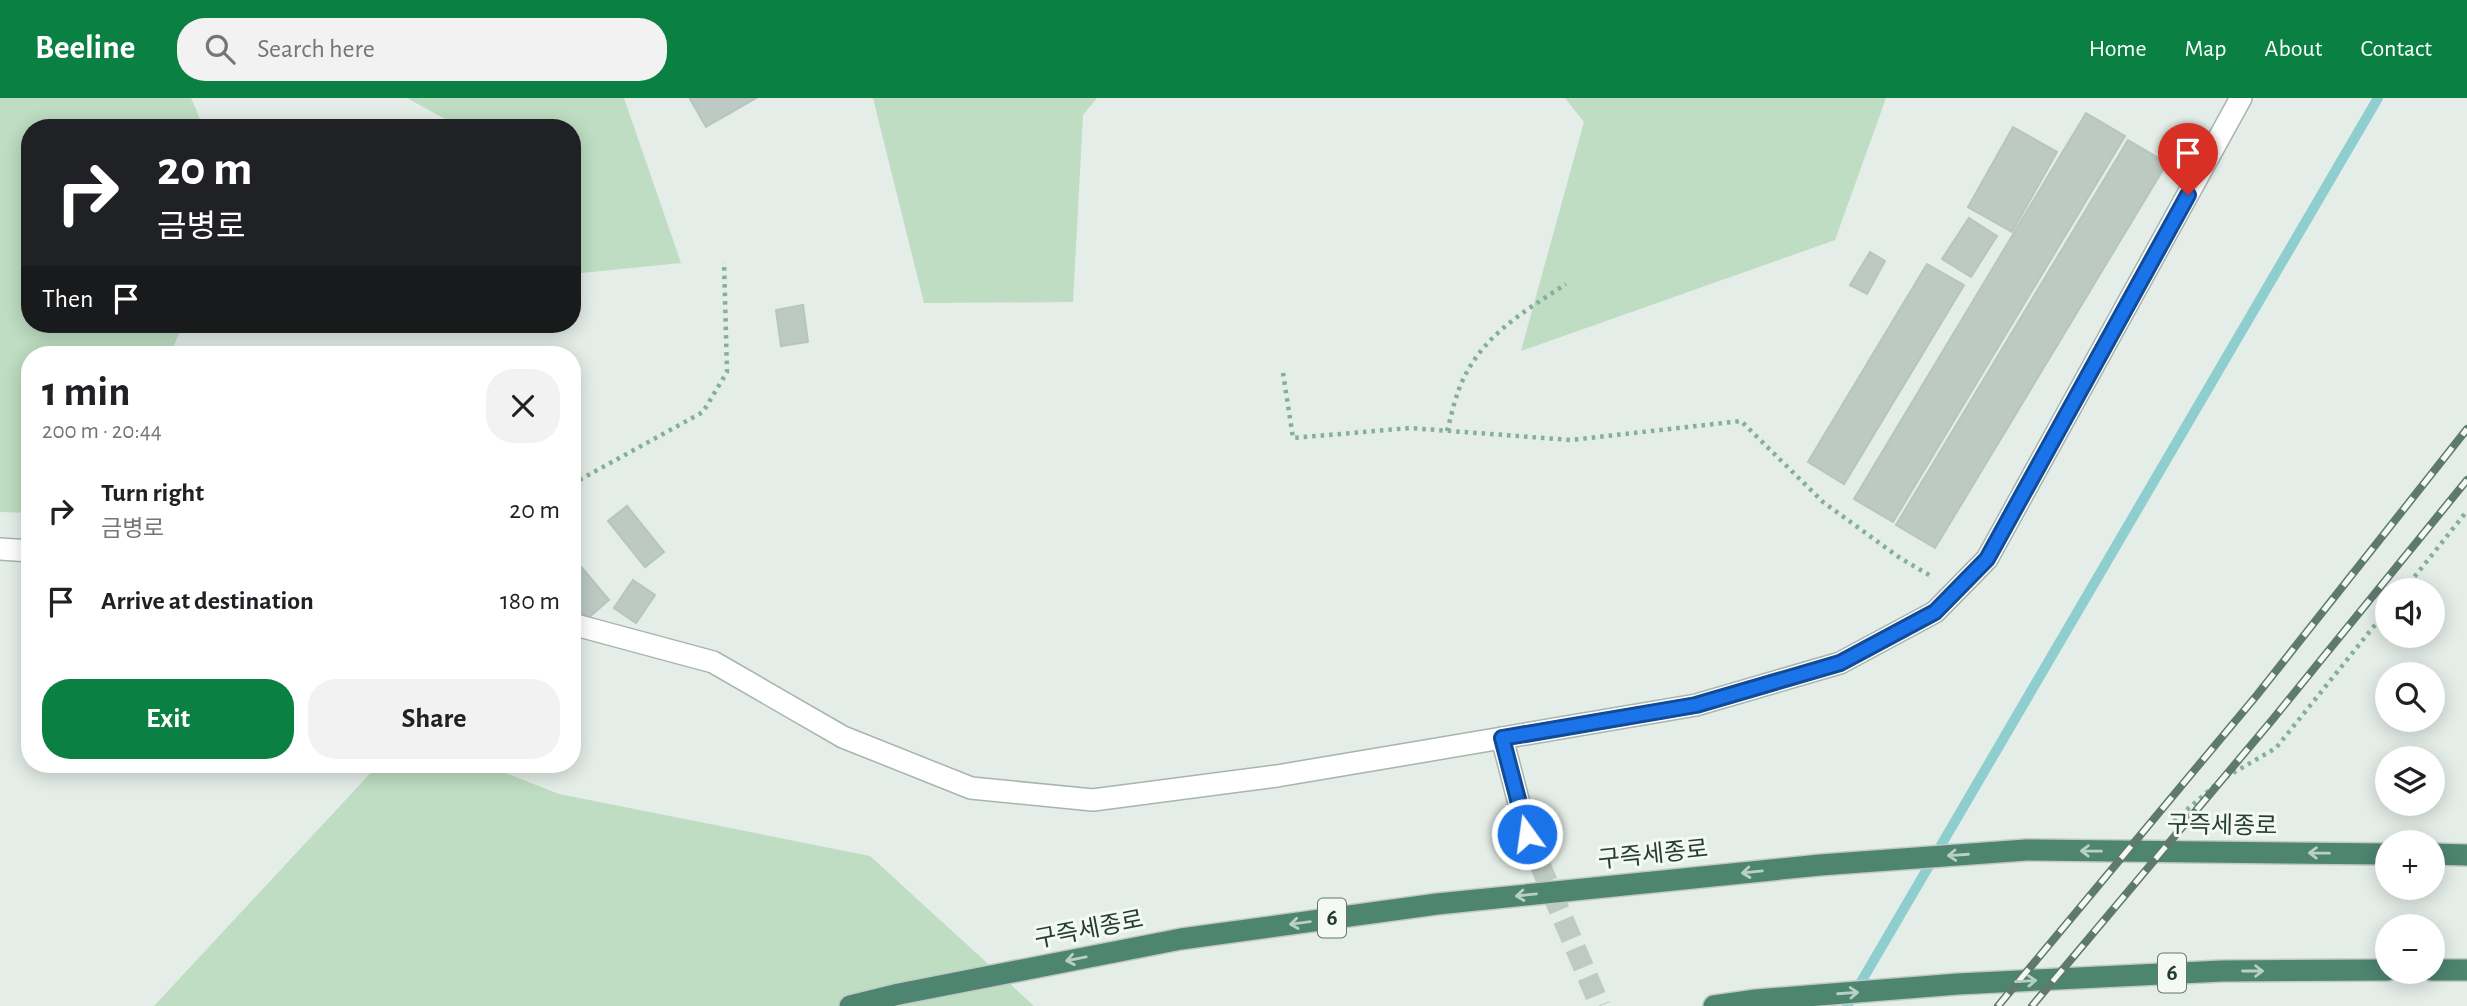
<!DOCTYPE html>
<html lang="en">
<head>
<meta charset="utf-8">
<style>
  :root { --surface:#fff; --page:#f2f2f2; --text:#202124; --muted:#757577; --accent:#0b8043 }
  body { margin:0; font-family:"Alegreya Sans","Noto Sans KR",sans-serif; background:var(--page); color:var(--text); height:100vh; display:flex; flex-direction:column; font-size:26px; white-space:nowrap }
  * { box-sizing:border-box; margin:0 }
  p { font-size:23px; color:var(--muted) }
  .icon { flex:none; width:38px; height:38px; fill:none; stroke:currentColor; stroke-width:2; stroke-linecap:round; stroke-linejoin:round }
  .map { position:relative; flex:1; overflow:hidden }
  .details { position:absolute; left:21px; top:248px; width:560px; height:427px; display:flex; flex-direction:column; background:var(--surface); border-radius:28px; box-shadow:0 4px 18px #0003 }
  .details>* { flex:none }
  .guide { position:absolute; left:21px; top:21px; width:560px; height:214px; border-radius:28px; box-shadow:0 4px 18px #0003; background:#202124; color:#fff; overflow:hidden }
  .fabs { position:absolute; left:2375px; top:480px; display:grid; gap:14px }
  .fabs a { display:grid; place-items:center; width:70px; height:70px; border-radius:50%; background:var(--surface); box-shadow:0 4px 18px #0003; font-size:35px }
  .pin { position:absolute; display:grid; place-items:center; width:60px; height:60px; color:#fff; margin:-72px -30px; border-radius:50% 50% 50% 0; rotate:-45deg; box-shadow:0 0 7px #0007 }
  .pin .icon { rotate:45deg }
  .me { position:absolute; width:77px; margin:-38px; rotate:346deg; stroke-linejoin:round; filter:drop-shadow(0 0 5px #0008) }
  .turn { display:flex; align-items:center; gap:24px; height:147px; padding:0 21px; font-size:32px }
  .turn .icon { width:91px; height:91px; stroke-width:2.5 }
  .turn b { display:block; font-size:49px; line-height:60px }
  .then { display:flex; align-items:center; height:66px; padding:0 21px; background:#0003; gap:14px; font-size:26px }
  .round { display:grid; place-items:center; flex:none; width:74px; height:74px; border-radius:28px; background:var(--page) }
  .summary { display:flex; align-items:center; justify-content:space-between; height:119px; padding:0 21px }
  h1 { font-size:42px; font-weight:700; line-height:52px }
  .cta { display:flex; gap:14px; margin-top:auto; padding:14px 21px }
  .cta a { flex:1; height:80px; border-radius:28px; background:var(--accent); color:#fff; font-size:28px; font-weight:700; line-height:80px; text-align:center }
  .cta a+a { background:var(--page); color:var(--text) }
  ul { padding:0; list-style:none }
  li { display:flex; align-items:center; gap:21px; height:91px; padding:0 21px }
  li div { flex:1 }
  li b { display:block; font-size:26px }
  li em { font-style:normal }
  header { display:flex; align-items:center; gap:42px; box-sizing:border-box; height:98px; padding:0 35px; background:var(--accent); color:#fff }
  header strong { font-size:33px }
  nav { display:flex; gap:38px; margin-inline-start:auto; font-size:24px }
  .search { width:490px; height:63px; background:var(--page); display:flex; align-items:center; gap:18px; box-sizing:border-box; padding:0 24px; border-radius:28px; color:var(--muted); font-size:26px }
  .map>svg:first-child { display:block }
  .green { fill:#beddc2 }
  .lines { fill:none; stroke-linecap:round; stroke-linejoin:round }
  .stream { stroke:#8ececf; stroke-width:10 }
  .building { fill:#bccac3; stroke:#b6c6be; stroke-width:2 }
  .tertiary-tunnel { stroke:#becac4; stroke-width:21; stroke-dasharray:21 10; stroke-linecap:butt }
  .minor-casing { stroke:#a7b5ae; stroke-width:24 }
  .trunk-casing { stroke:#c2c9c6; stroke-width:24 }
  .path { stroke:#85af9d; stroke-width:4.5; stroke-dasharray:3.5 5; stroke-linecap:butt }
  .minor { stroke:#fff; stroke-width:21 }
  .trunk { stroke:#4d8570; stroke-width:21 }
  .rail-casing { stroke:#5e796e; stroke-width:8 }
  .rail { stroke:#f4f9f6; stroke-width:5; stroke-dasharray:16; stroke-linecap:butt }
  .oneway { stroke:#bad0c7 }
  .route-casing { stroke:#114b97; stroke-width:18 }
  .route { stroke:#1a73e8; stroke-width:12 }
  .labels { text-anchor:middle; dominant-baseline:central; stroke-width:6; stroke-linejoin:round; paint-order:stroke }
  .shield { fill:#f4f9f6; stroke:#62766e; stroke-width:2 }
  .shield-label { font-size:23px; font-weight:bold; fill:#243e33 }
  .street-label { font-size:24px; fill:#243e33; stroke:#f4f9f6 }
</style>
</head>
<body>
<header>
<strong>Beeline</strong>
<div class="search"><svg class="icon" aria-label="search" viewBox="0 0 24 24"><circle cx="10" cy="10" r="6"/><path d="M15 15l6 6"/></svg>Search here</div>
<nav><a>Home</a><a>Map</a><a>About</a><a>Contact</a></nav>
</header>
<div class="map">
<svg width="2467" height="908" viewBox="0 0 2467 908">
  <rect width="100%" height="100%" fill="#e4ede8"/>
  <g class="green">
    <path d="M0,0H191L204,30H30V226H183L170,257H30V415L0,414Z"/>
    <path d="M407,0H624L681,165L572,176V30H454L452,25Z"/>
    <path d="M873,0H1097L1083,17L1073,204L924,205Z"/>
    <path d="M1565,0H1886L1835,142L1521,253L1584,24Z"/>
    <path d="M378,667H485L559,696L870,758L1034,908H154Z"/>
  </g>
  <g class="lines">
    <path class="stream" d="M1847,908L2378,0"/>
  </g>
  <g class="building">
    <path d="M692,0H756L706,29L690,1Z"/>
    <path d="M2086,15L2125,38L1893,424L1854,401Z"/>
    <path d="M2013,29L2057,54L2012,134L1968,109Z"/>
    <path d="M2128,42L2167,65L1935,450L1896,427Z"/>
    <path d="M1969,120L1997,138L1971,179L1942,161Z"/>
    <path d="M1870,154L1885,163L1867,196L1850,187Z"/>
    <path d="M1927,166L1964,187L1844,386L1808,364Z"/>
    <path d="M803,207L808,244L781,248L776,212Z"/>
    <path d="M627,408L664,454L645,469L608,423Z"/>
    <path d="M572,458L609,502L587,521L572,503Z"/>
    <path d="M633,482L655,497L636,525L614,510Z"/>
  </g>
  <g class="lines">
    <path class="tertiary-tunnel" d="M1527,736L1600,908"/>
    <g class="minor-casing">
      <g id="minor">
        <path d="M0,451L30,453"/>
        <path d="M572,526L713,564L843,639L971,690L1093,702L1277,678L1502,640"/>
        <path d="M1527,736L1502,640L1696,607L1840,565L1935,514L1987,461L2241,0"/>
      </g>
    </g>
    <g class="trunk-casing">
      <g id="trunk">
        <path d="M2432,756L2467,757"/>
        <path d="M2432,872H2467"/>
        <path d="M850,908L899,896L1181,841L1437,806L1820,767L2026,752L2387,756"/>
        <path d="M1714,908L1756,902L1958,886L2222,873L2387,872"/>
      </g>
    </g>
    <g class="path">
      <path d="M1283,275L1293,340L1410,330L1571,342L1741,323L1823,404L1900,460L1931,478"/>
      <path d="M1447,333C1451,319 1454,304 1459,291C1479,239 1522,215 1566,186"/>
      <path d="M572,386L703,314L727,274L724,164"/>
      <path d="M2404,492L2467,413"/>
      <path d="M2174,723L2221,682L2276,650L2387,512"/>
    </g>
    <use href="#minor" class="minor"/>
    <use href="#trunk" class="trunk"/>
    <g class="rail-casing">
      <g id="rail">
        <path d="M1998,908L2257,597L2467,331"/>
        <path d="M2032,908L2273,621L2467,382"/>
      </g>
    </g>
    <use href="#rail" class="rail"/>
  </g>
  <defs><path id="oneway-shaft" d="M-6 0H5M1.5-3L5.5 0L1.5 3" fill="none" stroke-width="1.6" stroke-linecap="round" stroke-linejoin="round" transform="scale(1.75)"/></defs>
  <g class="oneway">
    <use href="#oneway-shaft" transform="translate(2091 753) rotate(-179)"/>
    <use href="#oneway-shaft" transform="translate(2319 755) rotate(-179)"/>
    <use href="#oneway-shaft" transform="translate(1958 757) rotate(176)"/>
    <use href="#oneway-shaft" transform="translate(1752 774) rotate(174)"/>
    <use href="#oneway-shaft" transform="translate(1526 797) rotate(174)"/>
    <use href="#oneway-shaft" transform="translate(1300 825) rotate(172)"/>
    <use href="#oneway-shaft" transform="translate(1076 861) rotate(169)"/>
    <use href="#oneway-shaft" transform="translate(2253 873)"/>
    <use href="#oneway-shaft" transform="translate(2026 883) rotate(-3)"/>
    <use href="#oneway-shaft" transform="translate(1848 895) rotate(-4)"/>
  </g>
  <g class="lines">
    <g class="route-casing">
      <path id="route" d="M1527,736L1502,640L1696,607L1840,565L1935,514L1987,461L2188,97"/>
    </g>
    <use href="#route" class="route"/>
  </g>
  <g class="labels">
    <g class="shield">
      <rect x="1318" y="800.5" width="28" height="39" rx="5"/>
      <rect x="2158" y="855.5" width="28" height="39" rx="5"/>
    </g>
    <g class="shield-label">
      <text x="1332" y="820">6</text>
      <text x="2172" y="875">6</text>
    </g>
    <g class="street-label">
      <text transform="translate(2222 728) rotate(1)">구즉세종로</text>
      <text transform="translate(1653 757) rotate(-6)">구즉세종로</text>
      <text transform="translate(1089 832) rotate(-11)">구즉세종로</text>
    </g>
  </g>
</svg>
<div class="fabs">
<a><svg class="icon" aria-label="sound" viewBox="0 0 24 24"><path d="M4 9h4l5-4v14l-5-4H4zM17 9q2 3 0 6"/></svg></a>
<a><svg class="icon" aria-label="search" viewBox="0 0 24 24"><circle cx="10" cy="10" r="6"/><path d="M15 15l6 6"/></svg></a>
<a><svg class="icon" aria-label="layers" viewBox="0 0 24 24"><path d="M12 4l9 5-9 5-9-5zM3 14l9 5 9-5"/></svg></a>
<a>+</a>
<a>−</a>
</div>
<div class="pin" style="left:2188px;top:97px;background:#d93025"><svg class="icon" aria-label="arrive" viewBox="0 0 24 24"><path d="M6 21V4h12l-3 4 3 4H6"/></svg></div>
<svg class="me" style="left:1527px;top:736px" viewBox="-20 -20 40 40"><circle r="17" fill="#1a73e8" stroke="#fff" stroke-width="3"/><path d="M0-11L8 9 0 5-8 9z" fill="#fff"/></svg>
<div class="guide">
<div class="turn"><svg class="icon" aria-label="right" viewBox="0 0 24 24"><path d="M7 20v-9h11M14 6l5 5-5 5"/></svg><div><b>20 m</b>금병로</div></div>
<div class="then">Then<svg class="icon" aria-label="arrive" viewBox="0 0 24 24"><path d="M6 21V4h12l-3 4 3 4H6"/></svg></div>
</div>
<section class="details">
<div class="summary"><div><h1>1 min</h1><p>200 m · 20:44</p></div><a class="round"><svg class="icon" aria-label="close" viewBox="0 0 24 24"><path d="M6 6l12 12M18 6L6 18"/></svg></a></div>
<ul>
<li><svg class="icon" aria-label="right" viewBox="0 0 24 24"><path d="M7 20v-9h11M14 6l5 5-5 5"/></svg><div><b>Turn right</b><p>금병로</p></div><em>20 m</em></li>
<li><svg class="icon" aria-label="arrive" viewBox="0 0 24 24"><path d="M6 21V4h12l-3 4 3 4H6"/></svg><div><b>Arrive at destination</b></div><em>180 m</em></li>
</ul>
<div class="cta"><a>Exit</a><a>Share</a></div>
</section>
</div>
</body>
</html>
